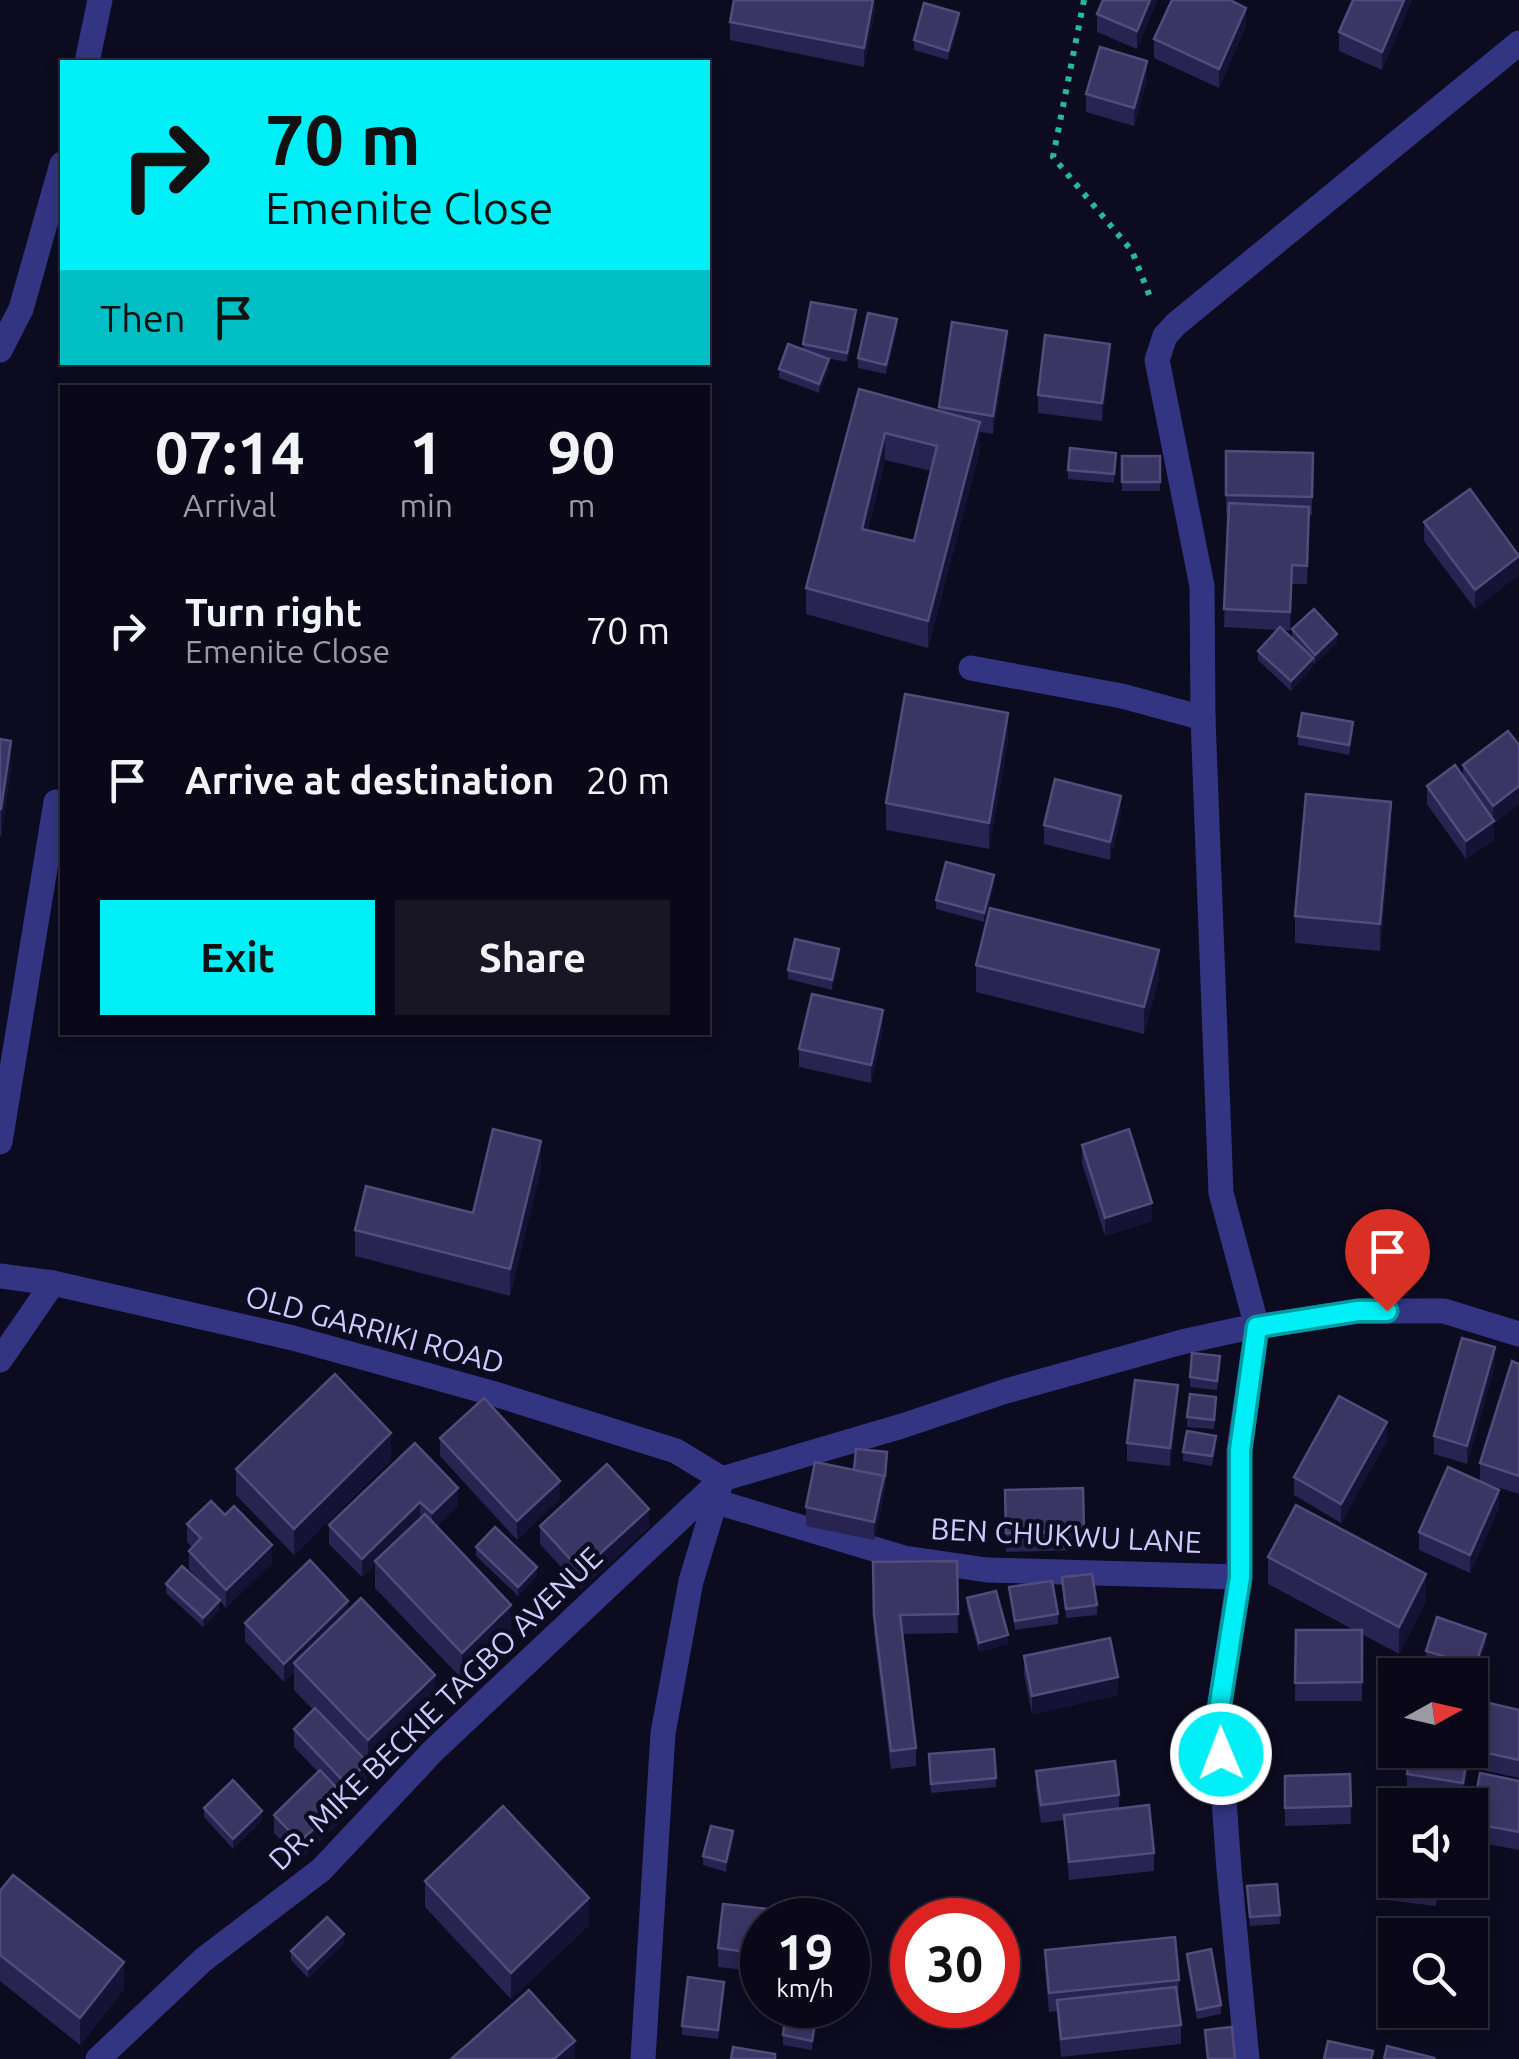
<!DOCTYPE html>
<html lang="en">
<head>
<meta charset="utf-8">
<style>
  :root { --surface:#0a0818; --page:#181625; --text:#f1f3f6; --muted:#999aa2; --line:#2a2937; --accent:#00eff6 }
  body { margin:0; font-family:Ubuntu,sans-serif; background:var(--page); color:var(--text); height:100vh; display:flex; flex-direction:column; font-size:38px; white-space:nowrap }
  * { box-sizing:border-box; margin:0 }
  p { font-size:32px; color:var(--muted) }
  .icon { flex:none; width:55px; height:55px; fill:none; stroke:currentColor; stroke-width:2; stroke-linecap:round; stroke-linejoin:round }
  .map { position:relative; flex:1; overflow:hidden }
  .sheet { position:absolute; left:60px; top:385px; width:650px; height:650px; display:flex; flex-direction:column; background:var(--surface); border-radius:0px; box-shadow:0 5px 15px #0003,0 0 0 2px var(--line) }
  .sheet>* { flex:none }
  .top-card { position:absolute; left:60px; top:60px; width:650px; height:305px; border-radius:0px; box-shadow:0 5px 15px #0003,0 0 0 2px var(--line); background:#00eff6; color:#111; overflow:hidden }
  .needle { width:65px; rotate:82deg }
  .fabs { position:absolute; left:1378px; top:1658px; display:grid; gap:20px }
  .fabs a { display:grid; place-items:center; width:110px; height:110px; border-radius:0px; background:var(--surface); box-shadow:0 5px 15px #0003,0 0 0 2px var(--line); font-size:50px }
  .speed { position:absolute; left:740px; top:1898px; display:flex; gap:20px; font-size:50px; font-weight:700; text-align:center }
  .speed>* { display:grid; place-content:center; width:130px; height:130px; border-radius:50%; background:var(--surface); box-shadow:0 5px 15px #0003,0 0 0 2px var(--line); line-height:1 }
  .speed small { font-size:25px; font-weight:400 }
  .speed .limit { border:15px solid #d22; background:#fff; color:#111 }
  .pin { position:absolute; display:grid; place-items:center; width:85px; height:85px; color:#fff; margin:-102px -42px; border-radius:50% 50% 50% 0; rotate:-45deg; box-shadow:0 0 10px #0007 }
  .pin .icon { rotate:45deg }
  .me { position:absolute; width:110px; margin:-55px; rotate:359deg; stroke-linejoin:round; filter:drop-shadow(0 0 8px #0008) }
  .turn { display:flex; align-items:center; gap:35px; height:210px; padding:0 40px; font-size:45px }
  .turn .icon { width:130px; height:130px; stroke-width:2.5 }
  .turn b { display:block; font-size:70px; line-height:85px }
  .then { display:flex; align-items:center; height:95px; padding:0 40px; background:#0003; gap:20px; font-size:38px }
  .eta { display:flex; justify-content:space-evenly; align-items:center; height:170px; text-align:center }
  .eta b { font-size:60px; font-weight:700; line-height:70px }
  .action { display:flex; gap:20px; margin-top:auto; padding:20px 40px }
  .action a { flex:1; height:115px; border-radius:0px; background:var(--accent); color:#111; font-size:40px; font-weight:700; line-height:115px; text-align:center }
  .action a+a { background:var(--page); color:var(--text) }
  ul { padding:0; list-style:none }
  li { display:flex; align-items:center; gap:30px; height:150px; padding:0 40px }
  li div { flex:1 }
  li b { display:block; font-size:38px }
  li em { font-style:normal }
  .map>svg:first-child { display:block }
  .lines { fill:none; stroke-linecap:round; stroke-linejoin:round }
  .path { stroke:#25b9a5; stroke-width:6; stroke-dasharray:5 8; stroke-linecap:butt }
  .street { stroke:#333583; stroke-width:25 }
  .wall { fill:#282350; fill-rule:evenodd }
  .shaded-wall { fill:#161235 }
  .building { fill:#3a3563; stroke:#514c7b; stroke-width:2.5; fill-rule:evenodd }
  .route-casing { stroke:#009ba0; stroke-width:25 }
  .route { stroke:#00eff6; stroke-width:18 }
  .labels { text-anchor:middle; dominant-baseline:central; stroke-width:9; stroke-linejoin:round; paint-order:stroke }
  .street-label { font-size:30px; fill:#cdcbff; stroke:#0d0b20 }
</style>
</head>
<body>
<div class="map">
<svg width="1519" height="2059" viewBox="0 0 1519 2059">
  <rect width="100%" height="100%" fill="#0d0b20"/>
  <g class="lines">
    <path class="path" d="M1084,0L1053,157L1132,251L1152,302"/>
    <g class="street">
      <path d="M87,62L100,0"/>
      <path d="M0,350L21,309L62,164"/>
      <path d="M971,668L1122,696L1203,718"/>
      <path d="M0,1142L56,802"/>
      <path d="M0,1276L53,1283L293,1338L495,1394L676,1451L722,1479"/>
      <path d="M0,1360L53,1283"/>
      <path d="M717,1502L904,1558L987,1570L1239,1577"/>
      <path d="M98,2059L203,1960L321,1870L434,1750L722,1479L902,1426L1006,1391L1182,1342L1241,1329L1358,1311H1444L1519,1334"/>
      <path d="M643,2059L663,1733L691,1581L722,1479"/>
      <path d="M1247,2059L1229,1870L1218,1716L1239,1577V1450L1257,1327L1221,1193L1203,718L1202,586L1157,360L1165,336L1176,324L1519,43"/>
    </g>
  </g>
  <g class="wall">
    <path d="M875,0V10L864,67L730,40V22Z"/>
    <path d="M1103,0H1157L1137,49L1097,32V14Z"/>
    <path d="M1353,0H1412L1382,70L1339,51V32Z"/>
    <path d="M959,22L948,60L914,50V40Z"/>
    <path d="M1246,26L1219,88L1154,58V39Z"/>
    <path d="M1147,80L1134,126L1086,112V94Z"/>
    <path d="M856,320L847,362L825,358L829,368L819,393L779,378V369L803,349V344Z"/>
    <path d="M897,328L886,374L858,368V358Z"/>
    <path d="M1007,349L993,434L980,432V449L928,648L806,614V588L859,389L939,411V407ZM885,460L931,471L914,541L868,530Z"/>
    <path d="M1110,362L1102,421L1038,413V395Z"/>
    <path d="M1226,451L1313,453L1312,515H1309L1307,584H1292L1290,630H1284L1292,638V629L1337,643L1315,664L1313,662V667L1291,691L1258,660V651L1277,630L1224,627L1228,513H1226Z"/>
    <path d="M1116,453L1114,483L1068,479V470Z"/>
    <rect x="1122" y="456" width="38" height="35"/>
    <path d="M1424,522L1519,556L1475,609L1424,541Z"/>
    <path d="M1353,732L1349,755L1298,745V736Z"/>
    <path d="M0,739L11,767L1,836H0Z"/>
    <path d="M1008,740L989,849L886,830V803Z"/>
    <path d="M1519,745V804L1494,823V840L1466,859L1427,804V786L1463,777V765Z"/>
    <path d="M1121,814L1110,860L1044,844V825Z"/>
    <path d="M1391,829L1380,951L1295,943V916Z"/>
    <path d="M994,885L984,922L936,909V900Z"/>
    <path d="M839,958L832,990L788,979V970Z"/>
    <path d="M976,965L1159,977L1144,1034L976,992Z"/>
    <path d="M883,1029L871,1083L799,1067V1049Z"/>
    <path d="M1082,1145L1152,1221L1105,1236L1082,1163Z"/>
    <path d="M541,1168L510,1296L355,1256V1230L473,1213Z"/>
    <path d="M1519,1364V1494L1481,1482L1499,1508L1470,1573L1419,1550V1532L1480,1481V1463Z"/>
    <path d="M1220,1365L1217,1390L1190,1387V1377Z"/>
    <path d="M1495,1365L1467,1464L1434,1454V1436Z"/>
    <path d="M1178,1403L1170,1466L1127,1461V1443Z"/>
    <path d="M1216,1407L1214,1429L1187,1427V1417Z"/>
    <path d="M440,1438L560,1499L517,1540L440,1456Z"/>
    <path d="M1387,1440L1341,1523L1294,1495V1477Z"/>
    <path d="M415,1443L458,1506L437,1526L511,1632L462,1679L375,1588V1564L362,1577L329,1544V1525Z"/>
    <path d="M1216,1445L1212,1466L1183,1461V1452Z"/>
    <path d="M391,1460L294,1555L236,1495V1469Z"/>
    <path d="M887,1462L884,1494L874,1540L806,1526V1507L854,1470Z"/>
    <path d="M1083,1488L1084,1550L1006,1552L1005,1490Z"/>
    <path d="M187,1524L272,1563L226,1608L220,1601V1609L203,1627L166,1593V1584L207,1588L189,1569V1551L192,1547L187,1542Z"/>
    <path d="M540,1526L649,1527L581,1589L540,1544Z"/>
    <path d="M476,1547L537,1576L518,1596L476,1556Z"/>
    <path d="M1268,1557L1426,1601L1399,1654L1362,1634V1701H1295L1296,1630H1354L1268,1584Z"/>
    <path d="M957,1561L958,1633L902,1634L916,1748V1766L891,1769L874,1634L873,1562Z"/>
    <path d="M1062,1577L1097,1605V1615L1066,1618Z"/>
    <path d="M1009,1587L1058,1614V1624L1015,1630Z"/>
    <path d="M967,1598L1008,1644L979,1652L967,1608Z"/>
    <path d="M348,1611L435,1702L368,1767L367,1766V1781L346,1801V1816L300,1860L274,1833V1815L318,1772L294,1747V1729L313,1710L294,1690V1672L284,1682L245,1641V1623Z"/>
    <path d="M1486,1643L1476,1673L1479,1692L1463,1801L1447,1799V1805L1395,1880H1439L1436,1906L1386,1900V1882L1407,1788V1774L1462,1671L1426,1660V1651Z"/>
    <path d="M1024,1656L1118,1695L1032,1714L1024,1675Z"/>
    <path d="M1519,1710V1778L1478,1769V1751Z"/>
    <path d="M929,1754L996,1778V1787L931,1793Z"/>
    <path d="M1036,1771L1119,1795V1809L1154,1853V1871L1069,1880L1064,1820L1041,1823L1036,1789Z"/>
    <path d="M1350,1774L1351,1824L1285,1826V1776Z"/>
    <path d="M1519,1781V1850L1471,1841V1823Z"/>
    <path d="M204,1808L262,1820L233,1849L204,1817Z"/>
    <path d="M733,1840L726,1872L703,1865V1856Z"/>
    <path d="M425,1881L589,1925L511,1999L425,1907Z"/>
    <path d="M1277,1884L1280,1924L1250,1926L1247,1886Z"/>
    <path d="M0,1891L124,1989L80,2045L0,1981Z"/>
    <path d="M762,1920V1972L718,1967V1948Z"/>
    <path d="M344,1943L308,1978L291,1960V1951Z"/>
    <path d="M1045,1950L1179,1980L1178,1999L1181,2025V2044L1061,2057L1057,2011L1049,2012L1045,1968Z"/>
    <path d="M1187,1954L1221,2005V2014L1197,2019L1187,1963Z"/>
    <path d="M724,1992L718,2039L682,2035V2026Z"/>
    <path d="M820,2005L812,2050L783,2045V2035Z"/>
  </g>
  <g class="shaded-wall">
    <path d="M873,0H875V10L864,67V48Z"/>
    <path d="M1150,0H1157L1137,49V31Z"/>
    <path d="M1404,0H1412L1382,70V52Z"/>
    <path d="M1246,8V26L1219,88V69Z"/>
    <path d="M959,13V22L948,60V51Z"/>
    <path d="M1147,61V80L1134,126V108Z"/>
    <path d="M856,310V320L847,362V353Z"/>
    <path d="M897,319V328L886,374V365Z"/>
    <path d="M1007,331V349L993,434V416Z"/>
    <path d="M1110,344V362L1102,421V403Z"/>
    <path d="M829,359V368L819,393V384Z"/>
    <path d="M980,422V449L928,648V621Z"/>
    <path d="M885,433V460L862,555V529Z"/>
    <path d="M1519,557V575L1475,609V590Z"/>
    <path d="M1337,634V643L1315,664V655Z"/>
    <path d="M1313,658V667L1291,691V681Z"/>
    <path d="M1008,713V740L989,849V823Z"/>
    <path d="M11,741V767L1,836V809Z"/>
    <path d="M1519,786V804L1494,823V840L1466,859V841L1493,822V806Z"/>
    <path d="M1121,796V814L1110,860V842Z"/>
    <path d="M1391,802V829L1380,951V924Z"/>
    <path d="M994,875V885L984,922V913Z"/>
    <path d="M839,949V958L832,990V980Z"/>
    <path d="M1159,950V977L1144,1034V1007Z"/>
    <path d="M883,1010V1029L871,1083V1065Z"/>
    <path d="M541,1141V1168L510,1296V1269Z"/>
    <path d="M1152,1203V1221L1105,1236V1218Z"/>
    <path d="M1495,1347V1365L1467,1464V1446Z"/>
    <path d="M1178,1385V1403L1170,1466V1448Z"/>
    <path d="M1387,1422V1440L1341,1523V1504Z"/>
    <path d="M391,1433V1460L294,1555V1529Z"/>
    <path d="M884,1476V1494L874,1540V1522Z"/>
    <path d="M560,1481V1499L517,1540V1521Z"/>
    <path d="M458,1488V1506L432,1531V1513Z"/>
    <path d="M1499,1490V1508L1470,1573V1555Z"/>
    <path d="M420,1502V1520L362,1577V1559Z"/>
    <path d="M649,1509V1527L581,1589V1571Z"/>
    <path d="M272,1545V1563L226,1608V1590Z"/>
    <path d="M537,1567V1576L518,1596V1587Z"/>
    <path d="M1426,1574V1601L1399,1654V1627Z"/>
    <path d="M220,1600V1609L203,1627V1618Z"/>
    <path d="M348,1601V1620L294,1663V1672L284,1682V1664Z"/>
    <path d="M511,1605V1632L462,1679V1653Z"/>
    <path d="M1486,1634V1643L1475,1675V1666Z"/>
    <path d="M1008,1635V1644L979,1652V1643Z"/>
    <path d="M1479,1674V1692L1463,1801V1783L1468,1750H1470V1735Z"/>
    <path d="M435,1675V1702L368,1767V1740Z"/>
    <path d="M1118,1677V1695L1032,1714V1696Z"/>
    <path d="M367,1762V1781L346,1801V1816L300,1860V1842L346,1798V1784Z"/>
    <path d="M262,1811V1820L233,1849V1839Z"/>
    <path d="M733,1831V1840L726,1872V1862Z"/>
    <path d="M589,1898V1925L511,1999V1973Z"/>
    <path d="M344,1934V1943L308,1978V1969Z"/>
    <path d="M124,1962V1989L80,2045V2018Z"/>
    <path d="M818,2005H820L812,2050V2041Z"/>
    <path d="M575,2041V2059H554Z"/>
  </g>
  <g class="building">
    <path d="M734,0H873L864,48L730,22Z"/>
    <path d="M1103,0H1150L1137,31L1097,14Z"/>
    <path d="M1172,0H1230L1246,8L1219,69L1154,39Z"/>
    <path d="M1353,0H1404L1382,52L1339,32Z"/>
    <path d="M924,3L959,13L948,51L914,40Z"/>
    <path d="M1100,47L1147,61L1134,108L1086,94Z"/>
    <path d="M811,302L856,310L847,353L803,344Z"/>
    <path d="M868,313L897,319L886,365L858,358Z"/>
    <path d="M952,322L1007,331L993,416L939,407Z"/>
    <path d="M1045,335L1110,344L1102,403L1038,395Z"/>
    <path d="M788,344L829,359L819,384L779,369Z"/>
    <path d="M859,389L980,422L928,621L806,588ZM885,433L937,446L914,541L862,529Z"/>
    <path d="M1070,448L1116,453L1114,474L1068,470Z"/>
    <path d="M1226,451L1313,453L1312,497L1226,495Z"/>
    <rect x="1122" y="456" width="38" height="26"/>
    <path d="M1470,489L1519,556L1475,590L1424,522Z"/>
    <path d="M1229,503L1309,507L1307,566L1292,565L1290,612L1224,609Z"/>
    <path d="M1314,609L1337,634L1315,655L1292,629Z"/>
    <path d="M1280,627L1313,658L1291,681L1258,651Z"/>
    <path d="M905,694L1008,713L989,823L886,803Z"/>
    <path d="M1302,713L1353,722L1349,745L1298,736Z"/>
    <path d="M1508,731L1519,745V786L1493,806L1463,765Z"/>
    <path d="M0,739L11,741L1,809H0Z"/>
    <path d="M1455,765L1494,821L1466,841L1427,786Z"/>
    <path d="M1055,779L1121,796L1110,842L1044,825Z"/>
    <path d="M1306,794L1391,802L1380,924L1295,916Z"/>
    <path d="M946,862L994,875L984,913L936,900Z"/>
    <path d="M990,908L1159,950L1144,1007L976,965Z"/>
    <path d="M795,939L839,949L832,980L788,970Z"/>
    <path d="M812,994L883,1010L871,1065L799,1049Z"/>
    <path d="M493,1129L541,1141L510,1269L355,1230L366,1186L473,1213Z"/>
    <path d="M1129,1129L1152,1203L1105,1218L1082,1145Z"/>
    <path d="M1462,1338L1495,1347L1467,1446L1434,1436Z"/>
    <path d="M1192,1353L1220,1356L1217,1381L1190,1377Z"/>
    <path d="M1512,1361L1519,1364V1476L1480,1463Z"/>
    <path d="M335,1374L391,1433L294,1529L236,1469Z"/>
    <path d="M1135,1380L1178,1385L1170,1448L1127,1443Z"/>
    <path d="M1190,1394L1216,1397L1214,1420L1187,1417Z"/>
    <path d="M1339,1396L1387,1422L1341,1504L1294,1477Z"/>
    <path d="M484,1398L560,1481L517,1521L440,1438Z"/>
    <path d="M1187,1431L1216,1436L1212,1456L1183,1452Z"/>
    <path d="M415,1443L458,1488L432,1513L420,1502L362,1559L329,1525Z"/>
    <path d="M856,1449L887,1452L885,1476L854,1470Z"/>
    <path d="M815,1462L884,1476L874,1522L806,1507Z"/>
    <path d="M607,1464L649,1509L581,1571L540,1526Z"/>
    <path d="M1448,1467L1499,1490L1470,1555L1419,1532Z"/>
    <path d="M1083,1488L1084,1532L1006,1533L1005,1490Z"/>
    <path d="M211,1501L225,1515L234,1506L272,1545L226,1590L189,1551L201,1538L187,1524Z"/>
    <path d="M1296,1505L1426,1574L1399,1627L1268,1557Z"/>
    <path d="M425,1514L511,1605L462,1653L375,1561Z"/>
    <path d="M495,1527L537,1567L518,1587L476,1547Z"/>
    <path d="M310,1560L348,1601L284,1664L245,1623Z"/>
    <path d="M957,1561L958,1614L900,1615L916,1748L891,1751L874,1615L873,1562Z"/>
    <path d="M182,1566L220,1600L203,1618L166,1584Z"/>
    <path d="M1092,1574L1097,1605L1066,1609L1062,1577Z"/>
    <path d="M1052,1581L1058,1614L1015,1621L1009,1587Z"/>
    <path d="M996,1591L1008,1635L979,1643L967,1598Z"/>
    <path d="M361,1598L435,1675L368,1740L294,1663Z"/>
    <path d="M1437,1617L1486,1634L1475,1666L1426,1651Z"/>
    <path d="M1296,1630H1362V1682L1295,1683Z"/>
    <path d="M1110,1638L1118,1677L1032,1696L1024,1656Z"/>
    <path d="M1424,1665L1479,1674L1470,1735V1675H1422Z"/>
    <path d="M1489,1703L1519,1710V1760L1478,1751Z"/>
    <path d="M315,1708L367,1762L346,1784L294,1729Z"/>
    <path d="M994,1749L996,1778L931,1784L929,1754Z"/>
    <path d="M1411,1750H1468L1463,1783L1407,1774Z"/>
    <path d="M1115,1761L1119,1795L1041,1805L1036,1771Z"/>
    <path d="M320,1770L346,1798L300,1842L274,1815Z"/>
    <path d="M1480,1773L1519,1781V1832L1471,1823Z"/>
    <path d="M1350,1774L1351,1806L1285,1808V1776Z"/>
    <path d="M233,1780L262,1811L233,1839L204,1808Z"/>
    <path d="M1397,1787L1447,1792L1445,1805H1395V1880H1437L1436,1888L1386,1882Z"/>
    <path d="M1149,1805L1154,1853L1069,1862L1064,1815Z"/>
    <path d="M503,1806L589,1898L511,1973L425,1881Z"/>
    <path d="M711,1826L733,1831L726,1862L703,1856Z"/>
    <path d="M13,1875L124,1962L80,2018L0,1955V1891Z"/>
    <path d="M1277,1884L1280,1915L1250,1917L1247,1886Z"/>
    <path d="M723,1904L813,1914L812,1920H762V1954L718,1948Z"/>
    <path d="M327,1917L344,1934L308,1969L291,1951Z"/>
    <path d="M1175,1937L1179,1980L1049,1993L1045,1950Z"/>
    <path d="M1211,1949L1221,2005L1197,2010L1187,1954Z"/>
    <path d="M688,1977L724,1982L718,2030L682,2026Z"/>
    <path d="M1176,1987L1181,2025L1061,2039L1057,2000Z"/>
    <path d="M529,1990L575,2041L554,2059H451Z"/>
    <path d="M787,2005H818L812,2041L783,2035Z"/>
    <path d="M1232,2027L1235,2059H1208L1205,2030Z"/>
    <path d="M1328,2041L1373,2051L1371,2059H1324Z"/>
    <path d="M1387,2046L1434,2058L1433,2059H1384Z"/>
    <path d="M733,2047L775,2054V2059H731Z"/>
  </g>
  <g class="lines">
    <g class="route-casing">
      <path id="route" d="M1221,1754L1218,1716L1240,1577V1450L1257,1327L1358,1311H1387"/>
    </g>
    <use href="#route" class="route"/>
  </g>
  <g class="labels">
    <g class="street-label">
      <text transform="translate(375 1329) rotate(15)">OLD GARRIKI ROAD</text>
      <text transform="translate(1066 1535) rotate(3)">BEN CHUKWU LANE</text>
      <text transform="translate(435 1708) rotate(-44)">DR. MIKE BECKIE TAGBO AVENUE</text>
    </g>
  </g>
</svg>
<div class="fabs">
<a><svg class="needle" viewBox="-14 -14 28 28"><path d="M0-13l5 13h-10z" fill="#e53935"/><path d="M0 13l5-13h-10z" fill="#999aa2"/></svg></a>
<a><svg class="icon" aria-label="sound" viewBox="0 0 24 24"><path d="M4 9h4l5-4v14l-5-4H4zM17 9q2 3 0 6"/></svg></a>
<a><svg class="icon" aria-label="search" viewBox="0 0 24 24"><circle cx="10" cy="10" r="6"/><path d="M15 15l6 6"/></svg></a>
</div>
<div class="speed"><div>19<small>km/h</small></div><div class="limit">30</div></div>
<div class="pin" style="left:1387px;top:1311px;background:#d93025"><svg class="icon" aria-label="arrive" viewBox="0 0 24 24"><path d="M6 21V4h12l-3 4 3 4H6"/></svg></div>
<svg class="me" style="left:1221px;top:1754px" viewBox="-20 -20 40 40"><circle r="17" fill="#00eff6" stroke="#fff" stroke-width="3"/><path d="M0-11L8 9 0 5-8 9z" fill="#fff"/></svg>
<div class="top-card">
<div class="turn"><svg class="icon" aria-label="right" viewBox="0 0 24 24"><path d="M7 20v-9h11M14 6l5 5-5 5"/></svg><div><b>70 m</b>Emenite Close</div></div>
<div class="then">Then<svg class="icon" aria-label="arrive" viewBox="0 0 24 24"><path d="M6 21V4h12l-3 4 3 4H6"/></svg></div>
</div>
<section class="sheet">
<div class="eta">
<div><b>07:14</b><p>Arrival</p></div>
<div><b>1</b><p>min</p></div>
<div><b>90</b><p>m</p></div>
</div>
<ul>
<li><svg class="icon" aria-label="right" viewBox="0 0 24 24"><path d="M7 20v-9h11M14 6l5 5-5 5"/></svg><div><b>Turn right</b><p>Emenite Close</p></div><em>70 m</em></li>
<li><svg class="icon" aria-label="arrive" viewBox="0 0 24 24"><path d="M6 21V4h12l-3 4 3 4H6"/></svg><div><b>Arrive at destination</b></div><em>20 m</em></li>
</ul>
<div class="action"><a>Exit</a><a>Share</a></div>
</section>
</div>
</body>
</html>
